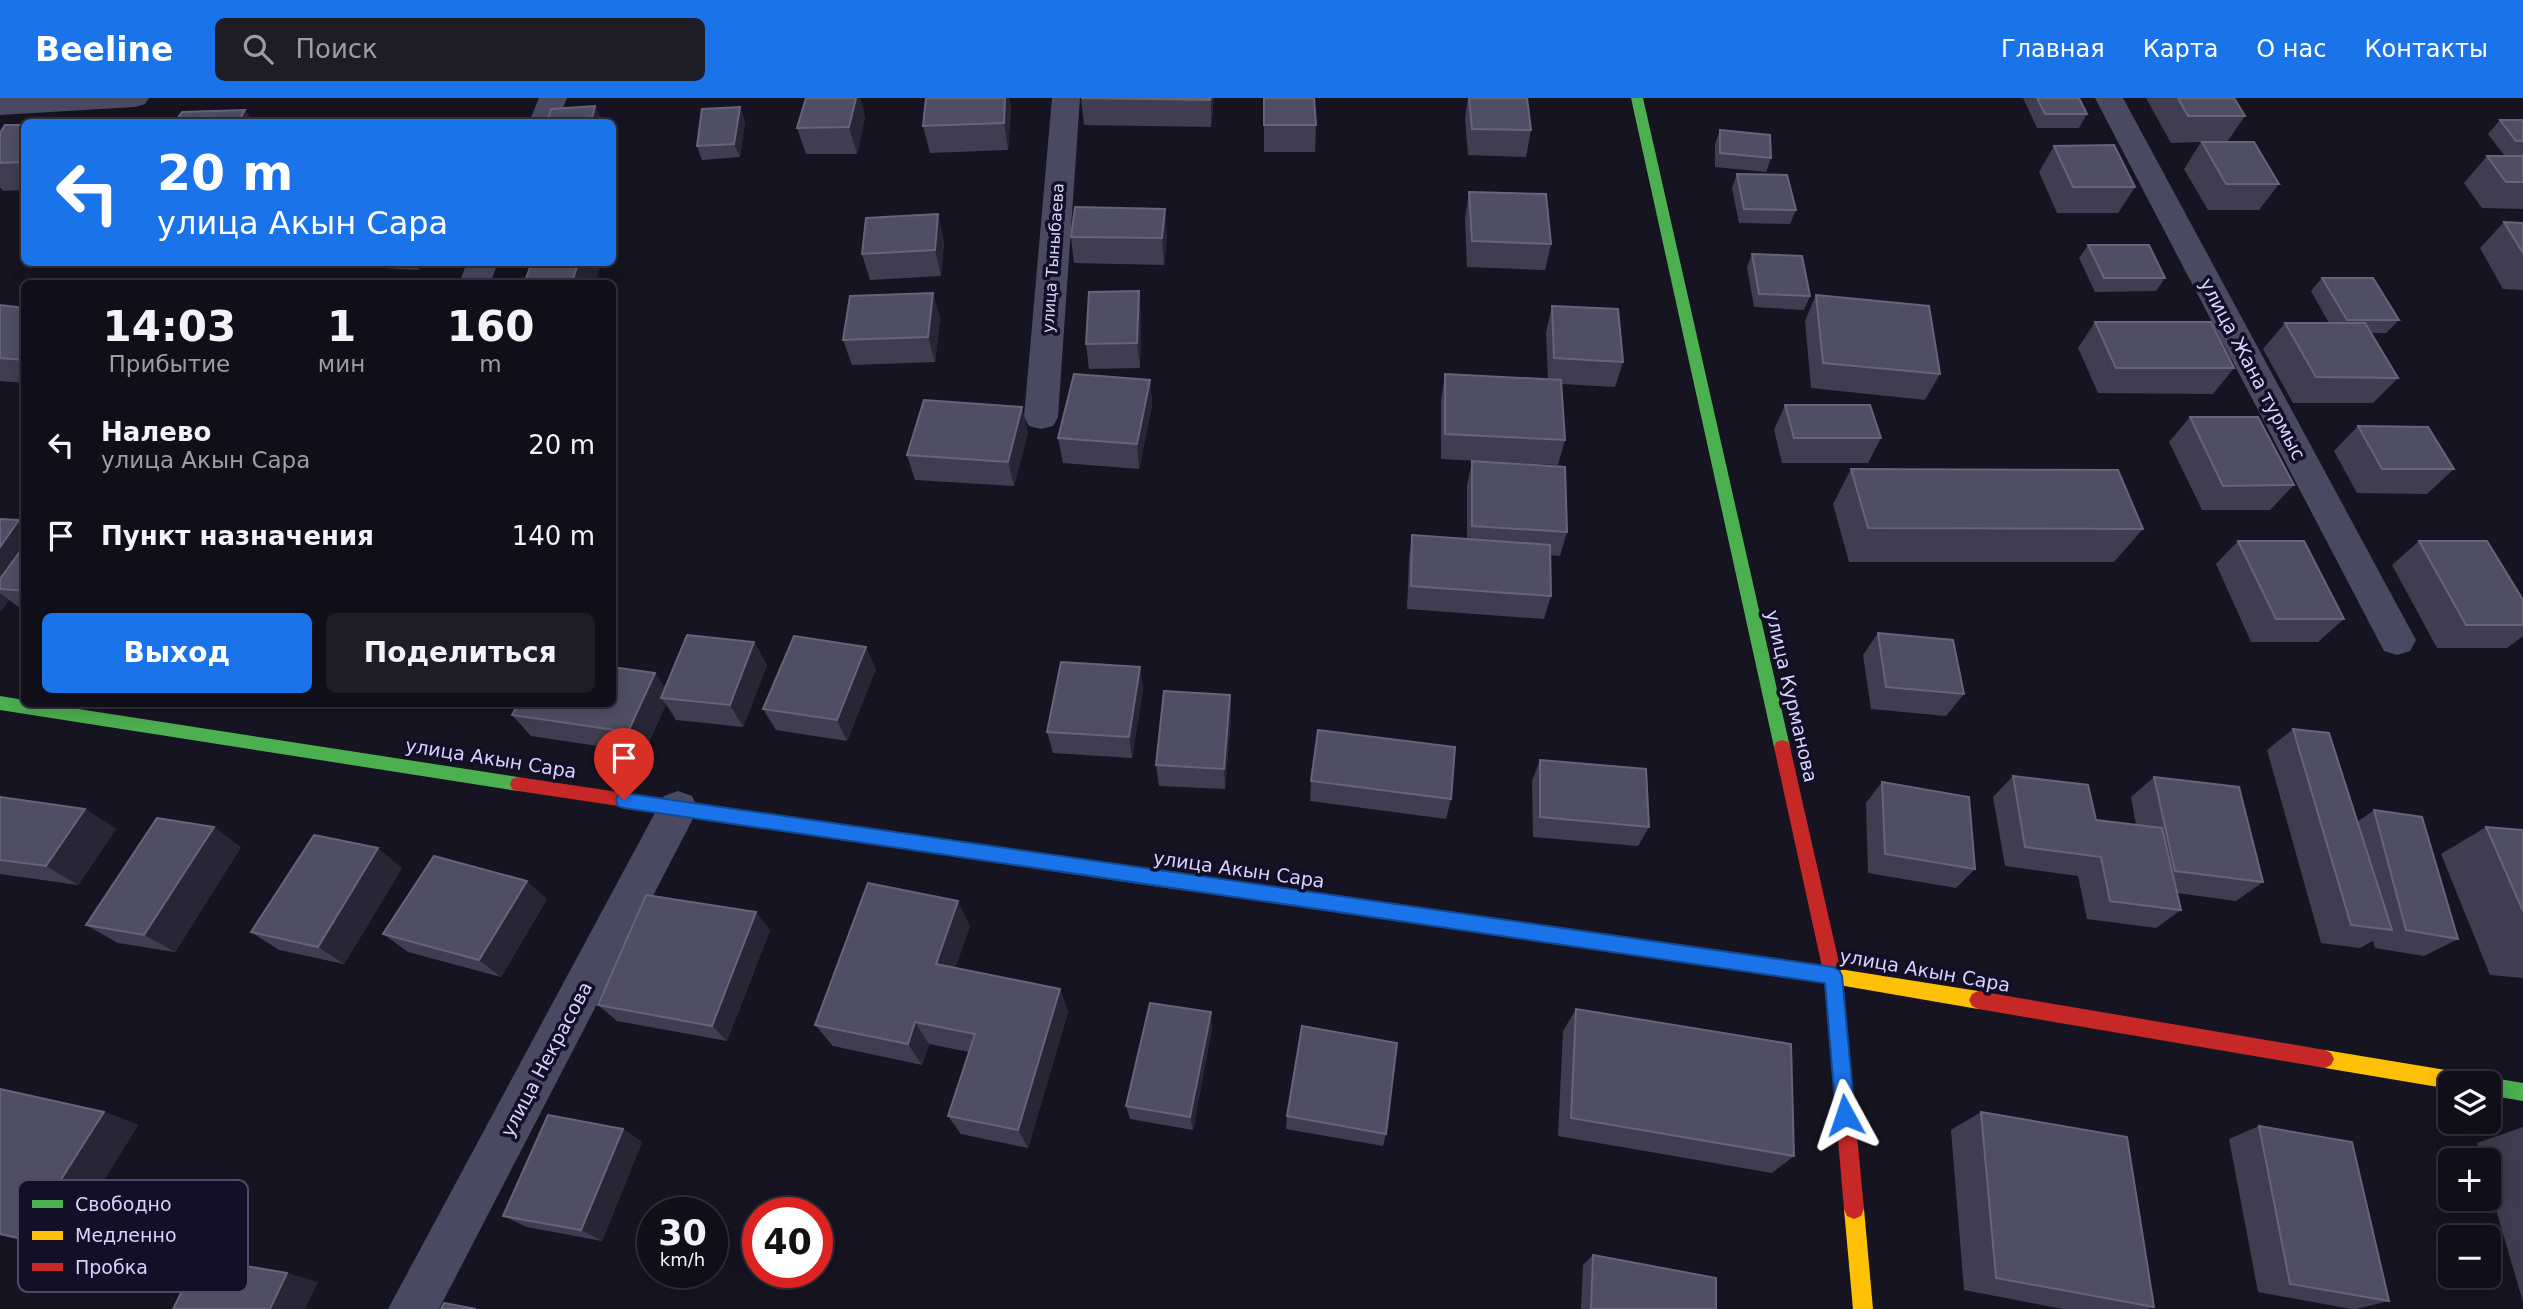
<!DOCTYPE html>
<html lang="ru">
<head>
<meta charset="utf-8">
<style>
  :root { --surface:#100f19; --page:#1e1d26; --text:#f1f3f6; --muted:#9c9ca2; --line:#302f38; --accent:#1a73e8 }
  body { margin:0; font-family:"DejaVu Sans",sans-serif; background:var(--page); color:var(--text); height:100vh; display:flex; flex-direction:column; font-size:26px; white-space:nowrap }
  * { box-sizing:border-box; margin:0 }
  p { font-size:23px; color:var(--muted) }
  .icon { flex:none; width:38px; height:38px; fill:none; stroke:currentColor; stroke-width:2; stroke-linecap:round; stroke-linejoin:round }
  .map { position:relative; flex:1; overflow:hidden }
  .drawer { position:absolute; left:21px; top:182px; width:595px; height:427px; display:flex; flex-direction:column; background:var(--surface); border-radius:10px; box-shadow:0 4px 18px #0003,0 0 0 2px var(--line) }
  .drawer>* { flex:none }
  .banner { position:absolute; left:21px; top:21px; width:595px; height:147px; border-radius:10px; box-shadow:0 4px 18px #0003,0 0 0 2px var(--line); background:#1a73e8; color:#fff; overflow:hidden }
  .tools { position:absolute; left:2438px; top:973px; display:grid; gap:14px }
  .tools a { display:grid; place-items:center; width:63px; height:63px; border-radius:10px; background:var(--surface); box-shadow:0 4px 18px #0003,0 0 0 2px var(--line); font-size:35px }
  .speed { position:absolute; left:637px; top:1099px; display:flex; gap:14px; font-size:35px; font-weight:700; text-align:center }
  .speed>* { display:grid; place-content:center; width:91px; height:91px; border-radius:50%; background:var(--surface); box-shadow:0 4px 18px #0003,0 0 0 2px var(--line); line-height:1 }
  .speed small { font-size:18px; font-weight:400 }
  .speed .limit { border:10px solid #d22; background:#fff; color:#111 }
  .pin { position:absolute; display:grid; place-items:center; width:60px; height:60px; color:#fff; margin:-72px -30px; border-radius:50% 50% 50% 0; rotate:-45deg; box-shadow:0 0 7px #0007 }
  .pin .icon { rotate:45deg }
  .me { position:absolute; width:77px; margin:-38px; rotate:355deg; stroke-linejoin:round; filter:drop-shadow(0 0 5px #0008) }
  .turn { display:flex; align-items:center; gap:24px; height:147px; padding:0 21px; font-size:32px }
  .turn .icon { width:91px; height:91px; stroke-width:2.5 }
  .turn b { display:block; font-size:49px; line-height:60px }
  .eta { display:flex; justify-content:space-evenly; align-items:center; height:119px; text-align:center }
  .eta b { font-size:42px; font-weight:600; line-height:49px }
  .primary-button { display:flex; gap:14px; margin-top:auto; padding:14px 21px }
  .primary-button a { flex:1; height:80px; border-radius:10px; background:var(--accent); color:#fff; font-size:28px; font-weight:600; line-height:80px; text-align:center }
  .primary-button a+a { background:var(--page); color:var(--text) }
  ul { padding:0; list-style:none }
  li { display:flex; align-items:center; gap:21px; height:91px; padding:0 21px }
  li div { flex:1 }
  li b { display:block; font-size:26px }
  li em { font-style:normal }
  header { display:flex; align-items:center; gap:42px; box-sizing:border-box; height:98px; padding:0 35px; background:var(--accent); color:#fff }
  header strong { font-size:33px }
  nav { display:flex; gap:38px; margin-inline-start:auto; font-size:24px }
  .search { width:490px; height:63px; background:var(--page); display:flex; align-items:center; gap:18px; box-sizing:border-box; padding:0 24px; border-radius:10px; color:var(--muted); font-size:26px }
  .map>svg:first-child { display:block }
  .lines { fill:none; stroke-linecap:round; stroke-linejoin:round }
  .street { fill:#4a4962; fill-rule:evenodd }
  .fast { fill:#4caf50; fill-rule:evenodd }
  .slow { fill:#ffc107; fill-rule:evenodd }
  .jam { fill:#c62828; fill-rule:evenodd }
  .wall { fill:#403d50 }
  .shaded-wall { fill:#282635 }
  .building { fill:#504e63; stroke:#66637b; stroke-width:2 }
  .route { fill:#1a73e8; stroke:#114b97; stroke-width:2 }
  .labels { text-anchor:middle; dominant-baseline:central; stroke-width:7; stroke-linejoin:round; paint-order:stroke }
  .far-street-label { font-size:16px; fill:#d9d4ff; stroke:#130f26 }
  .street-label { font-size:19px; fill:#d9d4ff; stroke:#130f26 }
  .key { fill:#130f26; stroke:#4e4a67; stroke-width:2 }
  .key-label { font-size:19px; fill:#d9d4ff }
</style>
</head>
<body>
<header>
<strong>Beeline</strong>
<div class="search"><svg class="icon" aria-label="search" viewBox="0 0 24 24"><circle cx="10" cy="10" r="6"/><path d="M15 15l6 6"/></svg>Поиск</div>
<nav><a>Главная</a><a>Карта</a><a>О нас</a><a>Контакты</a></nav>
</header>
<div class="map">
<svg width="2523" height="1211" viewBox="0 0 2523 1211">
  <rect width="100%" height="100%" fill="#161421"/>
  <g class="lines">
    <g class="street">
      <path d="M0,0H149L145,6L135,9L0,17Z"/>
      <path d="M539,0H567L557,24H529Z"/>
      <path d="M1052,0H1080L1058,319L1053,328L1041,331L1029,328L1024,319Z"/>
      <path d="M2095,0H2123L2410,531L2416,542L2410,553L2397,557L2384,553Z"/>
      <path d="M467,164H498L490,186H459Z"/>
      <path d="M678,693L692,698L698,711L439,1211H388L664,698Z"/>
    </g>
    <g class="fast">
      <path d="M1631,0H1643L1790,649L1788,654L1782,656L1776,654L1774,649Z"/>
      <path d="M0,598L24,602V606H46L518,679L524,681L526,686L524,691L518,693L0,612Z"/>
      <path d="M825,725L1160,773L1166,775L1169,781L1166,787L1160,789L825,739L819,737L817,732L819,727Z"/>
      <path d="M2488,979L2523,985V1003L2488,997V985H2480Z"/>
    </g>
    <g class="slow">
      <path d="M1386,805L1833,870L1978,893L1984,896L1987,902L1984,908L1978,911L1833,886L1386,821L1380,819L1377,813L1380,807Z"/>
      <path d="M2325,952L2470,976L2477,979L2479,985H2450V991L2325,970L2319,967L2316,961L2319,955Z"/>
      <path d="M1854,1101L1861,1104L1864,1111L1873,1211H1853L1844,1111L1847,1104Z"/>
    </g>
    <g class="jam">
      <path d="M1782,642L1788,644L1790,649L1842,878L1864,1111L1861,1118L1854,1121L1847,1118L1844,1111L1824,878L1774,649L1776,644Z"/>
      <path d="M518,679L825,725L831,727L833,732L831,737L825,739L518,693L512,691L510,686L512,681Z"/>
      <path d="M1160,773L1386,805L1392,807L1395,813L1392,819L1386,821L1160,789L1154,787L1151,781L1154,775Z"/>
      <path d="M1978,893L2325,952L2331,955L2334,961L2331,967L2325,970L1978,911L1972,908L1969,902L1972,896Z"/>
    </g>
  </g>
  <g class="wall">
    <path d="M806,0H860L865,19L857,56H806L797,30Z"/>
    <path d="M926,0H1009L1011,9L1008,52L930,55L923,28Z"/>
    <path d="M1081,0H1214L1211,29L1084,27Z"/>
    <path d="M1264,0L1316,27L1315,54H1264Z"/>
    <path d="M1468,0H1527L1531,32L1526,59L1468,57L1465,20Z"/>
    <path d="M2023,0H2079L2087,16L2079,30H2037Z"/>
    <path d="M2146,0H2234L2245,18L2227,44L2279,86L2259,112H2208L2184,71L2201,44L2171,45Z"/>
    <path d="M2500,22H2523V57H2504L2488,36Z"/>
    <path d="M745,23L740,59L702,62L697,48Z"/>
    <path d="M24,27V92L3,93L0,89V35Z"/>
    <path d="M1720,32L1771,60L1766,74L1715,69V46Z"/>
    <path d="M2054,48L2135,89L2118,115H2057L2039,74Z"/>
    <path d="M2487,58H2523V111L2482,110L2464,85Z"/>
    <path d="M1737,76L1796,112L1790,126L1739,125L1732,90Z"/>
    <path d="M1469,94L1551,146L1545,172L1467,169L1465,120Z"/>
    <path d="M2504,124L2523,125V192L2503,191L2480,150Z"/>
    <path d="M1167,137L1164,167L1074,165L1071,139Z"/>
    <path d="M944,143L941,178L870,182L862,156Z"/>
    <path d="M2088,147L2165,180L2156,193L2095,194L2079,160Z"/>
    <path d="M1752,156L1810,198L1804,212L1754,209L1747,169Z"/>
    <path d="M343,164H423L419,172L346,168Z"/>
    <path d="M2322,180L2399,222L2386,235H2371L2398,280L2373,305H2293L2263,251L2285,225H2329L2311,193Z"/>
    <path d="M1139,193L1141,219L1140,270L1089,271L1086,246Z"/>
    <path d="M933,195L940,221L935,264L852,267L843,242Z"/>
    <path d="M1816,197L1940,276L1925,302L1811,290L1805,223Z"/>
    <path d="M0,207L24,210V285L0,283Z"/>
    <path d="M1552,208L1623,264L1615,289L1561,286L1565,342L1558,367L1441,361V302L1445,276L1548,281L1546,234Z"/>
    <path d="M2095,224L2234,270L2213,296L2098,295L2078,250Z"/>
    <path d="M1150,282L1152,307L1139,371L1063,365L1058,340Z"/>
    <path d="M1785,307L1881,340L1868,365H1782L1774,332Z"/>
    <path d="M2190,319L2294,387L2270,412H2202L2169,344Z"/>
    <path d="M2358,328L2454,371L2427,396L2357,395L2334,353Z"/>
    <path d="M1028,334L1014,388L915,382L907,357Z"/>
    <path d="M1472,363L1567,434L1560,458L1550,457L1551,498L1544,521L1407,511L1409,461L1412,437L1467,441V388Z"/>
    <path d="M1851,371L2143,431L2114,464H1849L1833,406Z"/>
    <path d="M0,421L24,426V513L9,502L2,512H0Z"/>
    <path d="M2238,443L2344,521L2318,544H2251L2216,466Z"/>
    <path d="M2419,443L2523,527V538L2507,550H2437L2392,467Z"/>
    <path d="M1878,535L1964,596L1946,618L1871,611L1863,557Z"/>
    <path d="M754,544L767,567L743,629L676,622L666,606L644,655L531,638L512,617L666,590Z"/>
    <path d="M1140,569L1143,591L1132,660L1053,655L1047,634Z"/>
    <path d="M876,571L847,643L776,632L763,611Z"/>
    <path d="M1230,597L1231,619L1225,691L1159,688L1156,667Z"/>
    <path d="M2293,631L2357,724L2374,712L2458,841L2424,858L2375,850L2373,843L2360,850L2321,845L2267,652Z"/>
    <path d="M1540,662L1649,729L1638,748L1533,739L1532,683Z"/>
    <path d="M2013,678L2096,722L2136,727L2131,699L2154,679L2263,784L2236,803L2177,795L2181,812L2156,830L2087,821L2078,778L2005,768L1993,699Z"/>
    <path d="M1311,683L1451,701L1446,721L1310,703Z"/>
    <path d="M1882,684L1975,771L1956,790L1868,775L1866,705Z"/>
    <path d="M0,699L85,711L116,731L78,787L0,776Z"/>
    <path d="M2486,729L2523,732V880L2490,877L2441,756Z"/>
    <path d="M241,749L175,854L118,845L86,827Z"/>
    <path d="M402,770L344,866L279,852L251,834Z"/>
    <path d="M547,801L501,879L408,854L383,836Z"/>
    <path d="M970,828L955,870L1060,891L1068,914L1028,1050L961,1036L948,1018L969,954L929,946L922,967L833,948L815,927Z"/>
    <path d="M770,832L727,943L617,923L598,907Z"/>
    <path d="M1576,911L1794,1058L1772,1075L1558,1038L1563,933Z"/>
    <path d="M1212,930L1193,1032L1130,1021L1126,1008Z"/>
    <path d="M0,991L104,1014L138,1027L61,1151L0,1137Z"/>
    <path d="M1981,1014L2154,1209L2147,1211H2063L1964,1192L1951,1032Z"/>
    <path d="M1287,1018L1386,1036L1383,1048L1286,1031Z"/>
    <path d="M2259,1028L2389,1203L2356,1211H2351L2258,1194L2229,1041Z"/>
    <path d="M2523,1029V1204L2488,1084V1062H2482L2477,1045Z"/>
    <path d="M623,1031L642,1044L602,1143L527,1129L503,1118Z"/>
    <path d="M1593,1157L1716,1211H1581L1583,1167Z"/>
  </g>
  <g class="shaded-wall">
    <path d="M856,0H860L865,19L857,56L849,29Z"/>
    <path d="M1005,0H1009L1011,9L1008,52L1004,25Z"/>
    <path d="M1211,0H1214L1211,29Z"/>
    <path d="M595,8L602,22L601,24H591Z"/>
    <path d="M740,9L745,23L740,59L734,46Z"/>
    <path d="M245,12L253,24H238Z"/>
    <path d="M1165,111L1167,137L1164,167L1162,140Z"/>
    <path d="M938,116L944,143L941,178L935,152Z"/>
    <path d="M414,164H423L419,172Z"/>
    <path d="M579,164H600L601,167L595,186H571Z"/>
    <path d="M1139,193L1141,219L1140,270L1137,245Z"/>
    <path d="M933,195L940,221L935,264L928,239Z"/>
    <path d="M1150,282L1152,307L1139,371L1137,346Z"/>
    <path d="M1022,309L1028,334L1014,388L1008,364Z"/>
    <path d="M19,422L24,426V480L0,491V449Z"/>
    <path d="M0,495L9,502L2,512L0,511Z"/>
    <path d="M754,544L767,567L743,629L730,607Z"/>
    <path d="M866,549L876,571L847,643L837,622Z"/>
    <path d="M1140,569L1143,591L1132,660L1129,639Z"/>
    <path d="M655,575L670,597L661,600L666,606L644,655L628,634Z"/>
    <path d="M1230,597L1231,619L1225,691L1224,671Z"/>
    <path d="M85,711L116,731L78,787L46,768Z"/>
    <path d="M214,729L241,749L175,854L144,837Z"/>
    <path d="M378,750L402,770L344,866L318,849Z"/>
    <path d="M527,783L547,801L501,879L479,862Z"/>
    <path d="M958,803L970,828L948,890L936,866Z"/>
    <path d="M756,814L770,832L727,943L712,928Z"/>
    <path d="M1060,891L1068,914L1028,1050L1018,1032Z"/>
    <path d="M1211,914L1212,930L1193,1032L1190,1019Z"/>
    <path d="M915,924L929,946L922,967L908,946Z"/>
    <path d="M104,1014L138,1027L61,1151L23,1141Z"/>
    <path d="M623,1031L642,1044L602,1143L581,1132Z"/>
    <path d="M287,1175L318,1184L305,1211H270Z"/>
  </g>
  <g class="building">
    <path d="M806,0H856L849,29L797,30Z"/>
    <path d="M926,0H1005L1004,25L923,28Z"/>
    <path d="M1081,0H1211L1210,2Z"/>
    <path d="M1264,0H1314L1316,27H1264Z"/>
    <path d="M1469,0H1527L1531,32L1472,31Z"/>
    <path d="M2037,0H2079L2087,16H2045Z"/>
    <path d="M2178,0H2234L2245,18H2188Z"/>
    <path d="M595,8L591,24H547L551,11Z"/>
    <path d="M740,9L734,46L697,48L702,11Z"/>
    <path d="M245,12L238,24H175L182,14Z"/>
    <path d="M2500,22H2523V43H2516Z"/>
    <path d="M5,27H24V64L0,65V35Z"/>
    <path d="M1720,32L1770,37L1771,60L1720,55Z"/>
    <path d="M2202,44H2254L2279,86H2226Z"/>
    <path d="M2114,47L2135,89H2073L2054,48Z"/>
    <path d="M2487,58H2523V84H2506Z"/>
    <path d="M1737,76L1787,77L1796,112L1744,111Z"/>
    <path d="M1469,94L1546,96L1551,146L1472,143Z"/>
    <path d="M1075,109L1165,111L1162,140L1071,139Z"/>
    <path d="M938,116L935,152L862,156L866,120Z"/>
    <path d="M2504,124L2523,125V155Z"/>
    <path d="M2088,147H2149L2165,180H2104Z"/>
    <path d="M1752,156L1802,158L1810,198L1759,196Z"/>
    <path d="M532,164H579L571,186H524Z"/>
    <path d="M2322,180H2373L2399,222H2347Z"/>
    <path d="M1139,193L1137,245L1086,246L1089,194Z"/>
    <path d="M933,195L928,239L843,242L850,198Z"/>
    <path d="M1816,197L1929,208L1940,276L1823,265Z"/>
    <path d="M0,207L24,210V262L0,260Z"/>
    <path d="M1552,208L1618,211L1623,264L1554,260Z"/>
    <path d="M2095,224H2211L2234,270H2116Z"/>
    <path d="M2285,225H2365L2398,280L2316,279Z"/>
    <path d="M1074,276L1150,282L1137,346L1058,340Z"/>
    <path d="M1445,276L1561,282L1565,342L1445,336Z"/>
    <path d="M924,302L1022,309L1008,364L907,357Z"/>
    <path d="M1785,307H1870L1881,340H1794Z"/>
    <path d="M2190,319H2258L2294,387L2223,388Z"/>
    <path d="M2358,328L2428,329L2454,371H2382Z"/>
    <path d="M1472,363L1565,369L1567,434L1472,428Z"/>
    <path d="M1851,371L2118,372L2143,431L1868,430Z"/>
    <path d="M0,421L19,422L0,449Z"/>
    <path d="M1412,437L1550,447L1551,498L1411,488Z"/>
    <path d="M2238,443H2304L2344,521H2276Z"/>
    <path d="M2419,443H2487L2523,502V527H2466Z"/>
    <path d="M24,448V493L0,491V481Z"/>
    <path d="M1878,535L1953,542L1964,596L1886,589Z"/>
    <path d="M687,537L754,544L730,607L661,600Z"/>
    <path d="M794,538L866,549L837,622L763,611Z"/>
    <path d="M1061,564L1140,569L1129,639L1047,634Z"/>
    <path d="M612,569L655,575L628,634L512,617L518,606H612Z"/>
    <path d="M1164,593L1230,597L1224,671L1156,667Z"/>
    <path d="M2293,631L2329,635L2392,832L2351,827Z"/>
    <path d="M1318,632L1455,649L1451,701L1311,683Z"/>
    <path d="M1540,662L1646,671L1649,729L1540,719Z"/>
    <path d="M2013,678L2088,687L2096,722L2162,730L2181,812L2110,803L2101,759L2025,749Z"/>
    <path d="M2154,679L2239,689L2263,784L2175,773Z"/>
    <path d="M1882,684L1969,699L1975,771L1885,756Z"/>
    <path d="M0,699L85,711L46,768L0,762Z"/>
    <path d="M2374,712L2422,719L2458,841L2406,832Z"/>
    <path d="M157,720L214,729L144,837L86,827Z"/>
    <path d="M2486,729L2523,732V813Z"/>
    <path d="M314,737L378,750L318,849L251,834Z"/>
    <path d="M434,758L527,783L479,862L383,836Z"/>
    <path d="M868,785L958,803L936,866L1060,891L1018,1032L948,1018L975,936L915,924L908,946L815,927Z"/>
    <path d="M646,797L756,814L712,928L598,907Z"/>
    <path d="M1150,905L1211,914L1190,1019L1126,1008Z"/>
    <path d="M1576,911L1791,946L1794,1058L1571,1020Z"/>
    <path d="M1302,928L1397,945L1386,1036L1287,1018Z"/>
    <path d="M0,991L104,1014L23,1141L0,1136Z"/>
    <path d="M1981,1014L2127,1039L2154,1209L1996,1180Z"/>
    <path d="M548,1017L623,1031L581,1132L503,1118Z"/>
    <path d="M2259,1028L2352,1044L2389,1203L2290,1186Z"/>
    <path d="M1593,1157L1716,1180V1211H1591Z"/>
    <path d="M199,1160L287,1175L270,1211H173Z"/>
    <path d="M444,1205L476,1211H441Z"/>
  </g>
  <path class="route" d="M624,695L1833,869L1839,872L1842,878L1855,1017L1852,1023L1845,1026L1839,1023L1836,1017L1825,885L624,710L618,708L616,702L618,697Z"/>
  <g class="labels">
    <g class="far-street-label">
      <text transform="translate(1053 160) rotate(-86)">улица Тыныбаева</text>
    </g>
    <g class="street-label">
      <text transform="translate(2253 271) rotate(62)">улица Жана турмыс</text>
      <text transform="translate(1792 598) rotate(77)">улица Курманова</text>
      <text transform="translate(491 660) rotate(9)">улица Акын Сара</text>
      <text transform="translate(1239 771) rotate(8)">улица Акын Сара</text>
      <text transform="translate(1925 872) rotate(10)">улица Акын Сара</text>
      <text transform="translate(546 961) rotate(-62)">улица Некрасова</text>
    </g>
  </g>
  <rect x="18" y="1082" width="230" height="112" rx="10" class="key"/>
  <rect x="32" y="1102" width="31" height="8" fill="#4caf50"/>
  <rect x="32" y="1133" width="31" height="9" fill="#ffc107"/>
  <rect x="32" y="1165" width="31" height="8" fill="#c62828"/>
  <g class="key-label">
    <text x="75" y="1113">Свободно</text>
    <text x="75" y="1144">Медленно</text>
    <text x="75" y="1176">Пробка</text>
  </g>
</svg>
<div class="tools">
<a><svg class="icon" aria-label="layers" viewBox="0 0 24 24"><path d="M12 4l9 5-9 5-9-5zM3 14l9 5 9-5"/></svg></a>
<a>+</a>
<a>−</a>
</div>
<div class="speed"><div>30<small>km/h</small></div><div class="limit">40</div></div>
<div class="pin" style="left:624px;top:702px;background:#d93025"><svg class="icon" aria-label="arrive" viewBox="0 0 24 24"><path d="M6 21V4h12l-3 4 3 4H6"/></svg></div>
<svg class="me" style="left:1845px;top:1017px" viewBox="-20 -20 40 40"><path d="M0-17L14 15 0 8-14 15z" fill="#1a73e8" stroke="#fff" stroke-width="4"/></svg>
<div class="banner">
<div class="turn"><svg class="icon" aria-label="left" viewBox="0 0 24 24"><path d="M17 20v-9H6M10 6l-5 5 5 5"/></svg><div><b>20 m</b>улица Акын Сара</div></div>
</div>
<section class="drawer">
<div class="eta">
<div><b>14:03</b><p>Прибытие</p></div>
<div><b>1</b><p>мин</p></div>
<div><b>160</b><p>m</p></div>
</div>
<ul>
<li><svg class="icon" aria-label="left" viewBox="0 0 24 24"><path d="M17 20v-9H6M10 6l-5 5 5 5"/></svg><div><b>Налево</b><p>улица Акын Сара</p></div><em>20 m</em></li>
<li><svg class="icon" aria-label="arrive" viewBox="0 0 24 24"><path d="M6 21V4h12l-3 4 3 4H6"/></svg><div><b>Пункт назначения</b></div><em>140 m</em></li>
</ul>
<div class="primary-button"><a>Выход</a><a>Поделиться</a></div>
</section>
</div>
</body>
</html>
